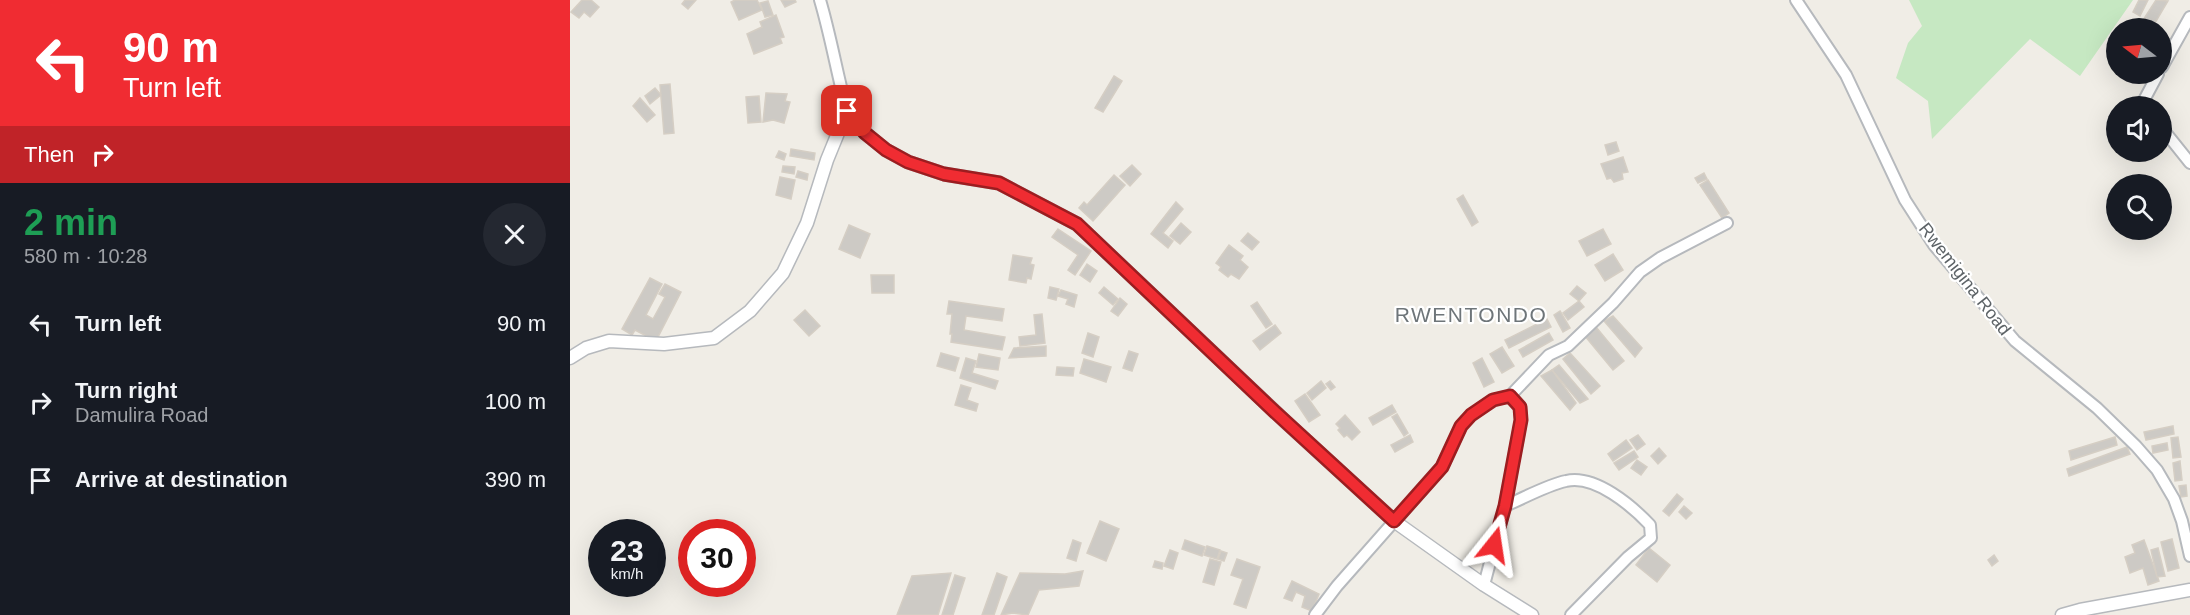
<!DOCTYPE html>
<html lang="en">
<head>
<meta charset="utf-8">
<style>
  :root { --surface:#171b24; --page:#242831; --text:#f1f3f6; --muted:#9ea1a6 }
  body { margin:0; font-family:Helvetica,sans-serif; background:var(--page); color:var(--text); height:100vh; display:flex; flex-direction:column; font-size:22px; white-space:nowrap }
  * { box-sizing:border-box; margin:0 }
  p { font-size:20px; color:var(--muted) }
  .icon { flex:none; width:33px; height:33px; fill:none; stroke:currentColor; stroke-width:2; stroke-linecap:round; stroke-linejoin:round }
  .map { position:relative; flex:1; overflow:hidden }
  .side { display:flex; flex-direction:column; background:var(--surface); width:570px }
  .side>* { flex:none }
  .guide { background:#f02c32; color:#fff; overflow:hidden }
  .needle { width:39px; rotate:286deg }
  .buttons { position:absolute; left:1536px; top:18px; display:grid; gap:12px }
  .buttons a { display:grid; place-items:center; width:66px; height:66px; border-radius:50%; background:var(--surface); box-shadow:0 6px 24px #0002; font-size:30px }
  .speed { position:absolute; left:18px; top:519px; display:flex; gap:12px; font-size:30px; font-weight:700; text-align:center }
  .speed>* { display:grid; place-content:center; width:78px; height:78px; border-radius:50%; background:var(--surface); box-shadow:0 6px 24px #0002; line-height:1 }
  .speed small { font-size:15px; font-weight:400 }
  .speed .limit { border:9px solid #d22; background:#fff; color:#111 }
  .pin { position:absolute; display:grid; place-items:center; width:51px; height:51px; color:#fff; margin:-26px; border-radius:12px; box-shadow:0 3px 9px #0006 }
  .me { position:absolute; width:66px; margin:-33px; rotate:15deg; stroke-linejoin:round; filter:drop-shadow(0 0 4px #0008) }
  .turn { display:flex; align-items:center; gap:21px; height:126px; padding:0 24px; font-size:27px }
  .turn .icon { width:78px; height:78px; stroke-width:2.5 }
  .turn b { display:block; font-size:42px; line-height:51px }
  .then { display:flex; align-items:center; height:57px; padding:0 24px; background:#0003; gap:12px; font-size:22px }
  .round { display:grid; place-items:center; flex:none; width:63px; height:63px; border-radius:32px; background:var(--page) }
  .head { display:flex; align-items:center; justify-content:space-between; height:102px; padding:0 24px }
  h1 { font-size:36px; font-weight:800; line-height:45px; color:#1e9e55 }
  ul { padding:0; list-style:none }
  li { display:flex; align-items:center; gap:18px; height:78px; padding:0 24px }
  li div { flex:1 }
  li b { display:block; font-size:22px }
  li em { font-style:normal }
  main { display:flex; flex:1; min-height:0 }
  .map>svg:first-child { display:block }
  .green { fill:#c6e8c2 }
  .building { fill:#cdcac5; stroke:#d5cec4; stroke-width:1.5 }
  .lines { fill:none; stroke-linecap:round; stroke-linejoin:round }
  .minor-casing { stroke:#b6b9bd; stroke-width:14 }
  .tertiary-casing { stroke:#b6b9bd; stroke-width:15 }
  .minor { stroke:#fff; stroke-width:10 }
  .tertiary { stroke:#fff; stroke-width:12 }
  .route-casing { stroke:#9c1d20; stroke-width:15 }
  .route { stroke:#f02c32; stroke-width:10 }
  .labels { text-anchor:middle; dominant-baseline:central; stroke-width:4.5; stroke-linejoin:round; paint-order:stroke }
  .street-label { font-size:18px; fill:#5d6367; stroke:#fff }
  .quarter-label { font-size:21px; letter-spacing:1.5px; fill:#6e7579; stroke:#fff }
</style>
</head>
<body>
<main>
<section class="side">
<div class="guide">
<div class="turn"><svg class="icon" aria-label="left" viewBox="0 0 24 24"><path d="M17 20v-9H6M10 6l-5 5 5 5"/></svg><div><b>90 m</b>Turn left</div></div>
<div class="then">Then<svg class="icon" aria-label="right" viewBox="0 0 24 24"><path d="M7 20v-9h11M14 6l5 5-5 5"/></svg></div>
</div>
<div class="head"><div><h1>2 min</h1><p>580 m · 10:28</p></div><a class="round"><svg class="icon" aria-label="close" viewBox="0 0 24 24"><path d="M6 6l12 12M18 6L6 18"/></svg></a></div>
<ul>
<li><svg class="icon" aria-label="left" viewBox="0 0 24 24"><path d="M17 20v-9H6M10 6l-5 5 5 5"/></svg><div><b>Turn left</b></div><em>90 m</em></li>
<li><svg class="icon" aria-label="right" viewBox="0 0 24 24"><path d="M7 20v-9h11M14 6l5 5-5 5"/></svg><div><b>Turn right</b><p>Damulira Road</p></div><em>100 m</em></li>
<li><svg class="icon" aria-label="arrive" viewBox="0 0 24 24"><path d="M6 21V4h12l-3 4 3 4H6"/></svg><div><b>Arrive at destination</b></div><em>390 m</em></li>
</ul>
</section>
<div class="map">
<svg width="1620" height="615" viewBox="0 0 1620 615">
  <rect width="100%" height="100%" fill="#f0ede6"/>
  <path class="green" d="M1339,0H1563L1510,76L1460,39L1362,139L1358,101L1326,78L1338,43L1352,26Z"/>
  <g class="building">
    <path d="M12,0H21L29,7L20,17L14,12L9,18L1,12Z"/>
    <path d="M115,0H126L118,9L112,4Z"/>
    <path d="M165,0H187L192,10L169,20L161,2Z"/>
    <path d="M211,0H225L226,2L215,7Z"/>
    <path d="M1569,0H1578L1570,16L1563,12Z"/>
    <path d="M1586,0L1598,1L1582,28H1568Z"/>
    <path d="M198,1L203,15L195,17L190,3Z"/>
    <path d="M206,15L214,37L210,38L212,43L184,54L177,34L192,27L190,22Z"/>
    <path d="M544,76L552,81L533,112L525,108Z"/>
    <path d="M100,84L104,133L94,134L90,85Z"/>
    <path d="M85,88L91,95L80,104L75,96Z"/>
    <path d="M196,93L217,94L215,101L220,102L214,123L203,120L193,122Z"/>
    <path d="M189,96L191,122L178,123L176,97Z"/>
    <path d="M70,98L85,115L77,122L63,106Z"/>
    <path d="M1046,142L1049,151L1038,155L1035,145Z"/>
    <path d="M221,149L245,153L244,160L220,156Z"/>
    <path d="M209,151L216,154L214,160L206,157Z"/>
    <path d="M1053,157L1058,172L1052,173L1053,179L1044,182L1041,178L1037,179L1031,164Z"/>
    <path d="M562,165L571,174L560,186L550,176Z"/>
    <path d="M213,166L225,167L224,174L212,172Z"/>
    <path d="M228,171L238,174L237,180L226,177Z"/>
    <path d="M1134,173L1137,179L1128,183L1125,178Z"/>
    <path d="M544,175L555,185L523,221L509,208L514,202L517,205Z"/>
    <path d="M210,177L225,180L221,199L206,195Z"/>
    <path d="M1138,180L1159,213L1152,218L1130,185Z"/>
    <path d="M893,195L908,222L902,226L887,199Z"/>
    <path d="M606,202L613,209L593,233L603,241L598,248L581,234Z"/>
    <path d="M611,223L621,232L610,244L600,236Z"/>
    <path d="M279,225L300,234L290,258L269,249Z"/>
    <path d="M488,229L521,251L505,275L498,270L508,255L482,237Z"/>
    <path d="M1033,229L1041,244L1017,256L1009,241Z"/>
    <path d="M678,233L689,242L682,250L671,241Z"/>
    <path d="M659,245L673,256L670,260L678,267L669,279L661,274L658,277L649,270L651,267L646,263Z"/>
    <path d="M1043,254L1053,270L1035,281L1025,265Z"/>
    <path d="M443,255L462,258L460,264L464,265L461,279L457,278L456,283L439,280Z"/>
    <path d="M517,264L527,271L520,282L510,275Z"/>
    <path d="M301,275H324V293H302Z"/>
    <path d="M80,278L92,284L76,315L83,319L95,297L89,294L95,284L111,292L86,341L65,330L62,335L52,329Z"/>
    <path d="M1007,286L1016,293L1009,301L1000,294Z"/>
    <path d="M480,287L489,289L486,300L478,298Z"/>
    <path d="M534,287L548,299L543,305L529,293Z"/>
    <path d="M491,290L507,295L504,307L496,304L498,299L488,296Z"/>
    <path d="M550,298L557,304L548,316L541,311Z"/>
    <path d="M379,301L434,309L432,321L396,316L394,330L435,337L432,350L381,342L382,334H380L382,314H377Z"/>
    <path d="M1009,301L1014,307L998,320L993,313Z"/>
    <path d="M687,302L702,324L696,328L681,306Z"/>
    <path d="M235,310L250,326L239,336L224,320Z"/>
    <path d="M990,311L1000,328L993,332L984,315Z"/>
    <path d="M472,314L475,343L450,346L449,337L466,335L464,315Z"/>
    <path d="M1043,316L1072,348L1065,357L1034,321Z"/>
    <path d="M977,319L981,327L939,348L935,340Z"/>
    <path d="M705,325L711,333L690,350L683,341Z"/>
    <path d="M1026,327L1054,361L1043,370L1015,336Z"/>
    <path d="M518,333L529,337L523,357L512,353Z"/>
    <path d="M979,333L983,340L953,357L949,350Z"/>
    <path d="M476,346V356L439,358L444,348Z"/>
    <path d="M932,347L944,366L932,373L920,354Z"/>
    <path d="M559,351L568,354L562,371L553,368Z"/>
    <path d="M371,353L389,358L385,371L367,366Z"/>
    <path d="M1000,353L1030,386L1021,394L993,359Z"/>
    <path d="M409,354L430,358L428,370L406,367Z"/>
    <path d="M396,358L406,361L402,373L428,381L425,389L390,378Z"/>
    <path d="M912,358L924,382L914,387L903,363Z"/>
    <path d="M514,359L541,367L536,382L510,373Z"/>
    <path d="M989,365L1018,399L1010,403L982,370Z"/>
    <path d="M487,367L504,368L503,376L486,375Z"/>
    <path d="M982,370L1006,403L1000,410L971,376Z"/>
    <path d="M751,381L756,388L742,400L737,393Z"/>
    <path d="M760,381L765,387L761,390L756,384Z"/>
    <path d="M391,385L401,388L397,400L408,404L406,411L385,405Z"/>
    <path d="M735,394L750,415L739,422L725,401Z"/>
    <path d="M822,405L826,412L803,425L799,418Z"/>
    <path d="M827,414L838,433L834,436L822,417Z"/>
    <path d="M775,415L790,432L782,440L777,435L774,437L768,430L770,428L766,424Z"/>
    <path d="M1603,426L1604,434L1576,440L1574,432Z"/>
    <path d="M840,435L843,442L825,452L821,445Z"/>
    <path d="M1068,435L1075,444L1067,450L1060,440Z"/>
    <path d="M1545,437L1547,445L1501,460L1499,451Z"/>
    <path d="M1608,437L1611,457L1603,458L1601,438Z"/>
    <path d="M1056,440L1062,448L1043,461L1038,454Z"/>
    <path d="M1597,443L1598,450L1583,453L1582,446Z"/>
    <path d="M1557,447L1560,454L1499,476L1497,469Z"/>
    <path d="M1089,448L1096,456L1088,464L1081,456Z"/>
    <path d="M1064,451L1068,457L1049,470L1044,463Z"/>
    <path d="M1067,460L1077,467L1071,475L1061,468Z"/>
    <path d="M1610,461L1612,480L1605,481L1603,463Z"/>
    <path d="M1616,485L1617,496L1611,497L1609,486Z"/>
    <path d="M1107,494L1113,499L1099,516L1093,511Z"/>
    <path d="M1114,506L1122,513L1116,519L1109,512Z"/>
    <path d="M530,521L549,529L536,561L517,553Z"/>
    <path d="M1602,539L1609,568L1598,571L1591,542Z"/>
    <path d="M503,540L511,543L506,561L497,558Z"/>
    <path d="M615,540L635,547L632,556L612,549Z"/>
    <path d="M1574,540L1589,581L1578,585L1573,568L1560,573L1555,557L1565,553L1562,545Z"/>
    <path d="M637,546L650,550L647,559L634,555Z"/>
    <path d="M1079,548L1100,565L1087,582L1066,565Z"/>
    <path d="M1588,548L1595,576L1587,577L1581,550Z"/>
    <path d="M600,550L608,553L603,569L594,566Z"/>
    <path d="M651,551L657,553L654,561L648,559Z"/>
    <path d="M1424,555L1428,561L1422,566L1418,560Z"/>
    <path d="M640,559L651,562L644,585L633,582Z"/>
    <path d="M667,559L690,567L676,608L664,604L673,579L661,575Z"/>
    <path d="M585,561L593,563L592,569L583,567Z"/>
    <path d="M513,571L509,586L469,590L458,615L443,613L431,615L450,573L495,574Z"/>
    <path d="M381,573L368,615H327L342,576Z"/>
    <path d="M427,573L437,577L424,615H412Z"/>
    <path d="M385,575L395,578L383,615H372Z"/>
    <path d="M722,581L749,594L742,611L732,607L735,596L726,592L722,601L714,598Z"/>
  </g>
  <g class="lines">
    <g class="minor-casing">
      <g id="minor">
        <path d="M250,0C261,37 267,74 277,111"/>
        <path d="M1226,0L1276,75L1335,200L1364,245L1445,341L1527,408L1566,446L1587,470L1604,499L1612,521L1620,556"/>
        <path d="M1592,67L1620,17"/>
        <path d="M1574,106L1573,102L1588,74"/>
        <path d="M1592,128L1620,163"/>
        <path d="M935,506C954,498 977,485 996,481C1025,474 1062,506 1080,525L1081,538L1058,557L1001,615"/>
        <path d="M914,585L935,506L951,420L950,407L940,396"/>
        <path d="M745,615L767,586L872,467L891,426L901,415L923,400L940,396L979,355L998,346L1043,303L1070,272L1090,258L1157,223"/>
      </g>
    </g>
    <g class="tertiary-casing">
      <g id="tertiary">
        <path d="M0,358L16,348L39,341L94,344L144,338L180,311L213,273L237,223L257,160L277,111L295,133L316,150L338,162L374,174L429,183L507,224L718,424L824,521L914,585L962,615"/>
        <path d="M1492,615L1510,610L1620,590"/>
      </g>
    </g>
    <use href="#minor" class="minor"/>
    <use href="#tertiary" class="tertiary"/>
  </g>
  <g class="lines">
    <g class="route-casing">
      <path id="route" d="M277,111L295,133L316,150L338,162L374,174L429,183L507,224L705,412L824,521L872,467L891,426L901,415L923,400L940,396L950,407L951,420L935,506L924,545"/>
    </g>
    <use href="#route" class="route"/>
  </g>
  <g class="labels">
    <g class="street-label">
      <text transform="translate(1395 279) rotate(52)">Rwemigina Road</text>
    </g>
    <g class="quarter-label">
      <text x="901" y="314">RWENTONDO</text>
    </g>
  </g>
</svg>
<div class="buttons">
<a><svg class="needle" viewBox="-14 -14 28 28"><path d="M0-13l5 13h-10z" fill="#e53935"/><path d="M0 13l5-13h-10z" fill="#9ea1a6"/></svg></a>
<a><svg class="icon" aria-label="sound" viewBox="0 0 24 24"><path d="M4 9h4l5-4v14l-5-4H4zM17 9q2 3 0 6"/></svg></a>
<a><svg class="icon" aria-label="search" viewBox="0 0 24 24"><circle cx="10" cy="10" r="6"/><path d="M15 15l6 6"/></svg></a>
</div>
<div class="speed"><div>23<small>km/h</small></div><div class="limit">30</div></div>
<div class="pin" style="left:277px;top:111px;background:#d93025"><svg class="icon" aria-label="arrive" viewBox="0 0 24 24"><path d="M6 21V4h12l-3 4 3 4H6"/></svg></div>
<svg class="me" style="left:924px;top:545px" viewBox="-20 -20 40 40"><path d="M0-17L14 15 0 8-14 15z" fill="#f02c32" stroke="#fff" stroke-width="4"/></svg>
</div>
</main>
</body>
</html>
